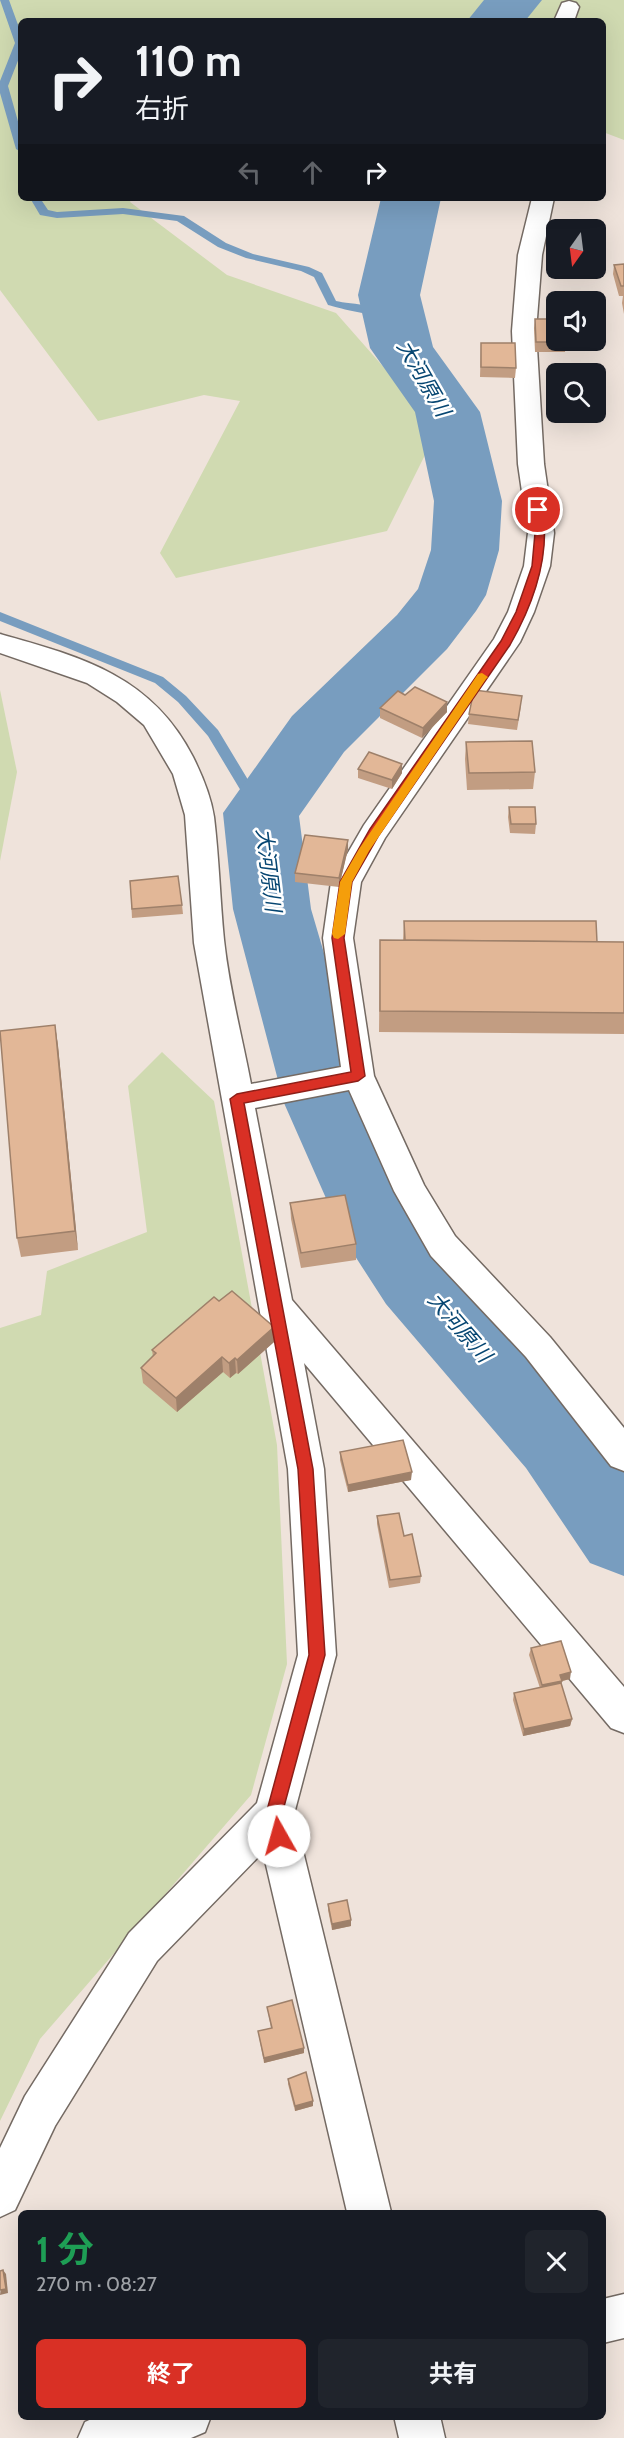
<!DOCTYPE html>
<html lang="ja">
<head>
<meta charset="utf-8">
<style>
  :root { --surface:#171b24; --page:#20242c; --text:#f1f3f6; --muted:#9ea1a6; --accent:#d93025 }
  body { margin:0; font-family:Cabin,"Noto Sans JP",sans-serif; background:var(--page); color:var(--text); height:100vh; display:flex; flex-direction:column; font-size:22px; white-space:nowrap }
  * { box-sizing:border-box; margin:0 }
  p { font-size:20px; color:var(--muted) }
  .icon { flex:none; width:33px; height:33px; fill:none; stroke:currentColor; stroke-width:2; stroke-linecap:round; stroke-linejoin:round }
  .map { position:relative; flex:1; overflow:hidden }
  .drawer { position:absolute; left:18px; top:2210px; width:588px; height:210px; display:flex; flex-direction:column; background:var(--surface); border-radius:9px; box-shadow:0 6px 24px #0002 }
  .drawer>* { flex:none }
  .top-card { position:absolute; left:18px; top:18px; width:588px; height:183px; border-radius:9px; box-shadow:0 6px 24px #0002; background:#171b24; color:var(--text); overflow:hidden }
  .needle { width:39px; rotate:194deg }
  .buttons { position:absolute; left:546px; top:219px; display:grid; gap:12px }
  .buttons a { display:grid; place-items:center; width:60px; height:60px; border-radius:9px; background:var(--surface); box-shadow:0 6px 24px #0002; font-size:30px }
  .pin { position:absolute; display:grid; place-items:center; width:51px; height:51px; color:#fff; margin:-26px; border:3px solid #fff; border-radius:50%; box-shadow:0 2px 6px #0007 }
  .me { position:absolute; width:66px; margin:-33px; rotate:353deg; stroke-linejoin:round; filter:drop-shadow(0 0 4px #0008) }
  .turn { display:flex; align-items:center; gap:21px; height:126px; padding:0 18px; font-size:27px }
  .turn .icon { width:78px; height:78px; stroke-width:2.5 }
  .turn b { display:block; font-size:42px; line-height:51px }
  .lanes { display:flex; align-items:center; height:57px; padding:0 18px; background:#0003; justify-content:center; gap:30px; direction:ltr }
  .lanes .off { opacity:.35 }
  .round { display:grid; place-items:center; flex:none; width:63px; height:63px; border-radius:9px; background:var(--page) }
  .head { display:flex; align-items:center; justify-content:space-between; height:102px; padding:0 18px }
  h1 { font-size:36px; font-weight:700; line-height:45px; color:#1e9e55 }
  .action { display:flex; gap:12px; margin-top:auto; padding:12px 18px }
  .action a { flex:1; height:69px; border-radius:9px; background:var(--accent); color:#fff; font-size:24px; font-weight:700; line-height:69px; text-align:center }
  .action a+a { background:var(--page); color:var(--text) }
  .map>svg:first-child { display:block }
  .green { fill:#d0dab1 }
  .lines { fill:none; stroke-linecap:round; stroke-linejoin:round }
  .stream { fill:#789dbf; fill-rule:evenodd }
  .river { fill:#789dbf; fill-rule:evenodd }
  .minor-casing { stroke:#746a63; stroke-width:3 }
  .minor { fill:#fff; fill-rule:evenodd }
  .wall { fill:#c29d82 }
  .shaded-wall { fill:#9e806a }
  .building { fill:#e2b797; stroke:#9e806a; stroke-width:1.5 }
  .route { fill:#d93025; stroke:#8d1f18; stroke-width:1.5 }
  .slow { fill:#f59e0b }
  .labels { text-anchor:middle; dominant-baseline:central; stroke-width:5; stroke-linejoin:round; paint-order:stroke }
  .water-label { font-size:21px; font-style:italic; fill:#064672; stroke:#fff }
</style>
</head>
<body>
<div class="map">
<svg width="624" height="2438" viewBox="0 0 624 2438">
  <rect width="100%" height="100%" fill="#efe3db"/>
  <g class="green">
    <path d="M0,0H624V140L603,132V21H21V198H132L130,202L227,275L336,313L438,429L387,531L176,578L160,553L240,401L204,395L98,421L0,290Z"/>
    <path d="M0,690L17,772L0,861Z"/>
    <path d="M162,1052L214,1101L277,1445L287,1664L251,1795L40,2039L0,2121V1328L41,1315L47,1271L147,1232L128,1086Z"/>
  </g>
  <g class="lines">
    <g class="stream">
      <path d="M0,0H9L21,33V53L8,86L21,132V152L16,149L0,93V81L15,43Z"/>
      <path d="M30,198H40L48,210L57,212L123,208L184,216L226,243L253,254L309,267L322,273L336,301C349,304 393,307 398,311C386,321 343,309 328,305L314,277L301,271L246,258L218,247L177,221L123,214L57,218L40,215Z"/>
      <path d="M0,612L163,677L186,696L218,730L268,813L266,816H256L208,736L178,702L155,683L0,621Z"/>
    </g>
    <g class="river">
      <path d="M484,0H542L525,21H467Z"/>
      <path d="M381,198H441L420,295L433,347L480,412L502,501L499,550L486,595L476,611L447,649L344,752L299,816L311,909L368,1103L410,1195L448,1252L592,1410L624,1455V1576L590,1563L526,1468L386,1304L344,1239L284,1103L233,909L223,813L292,716L397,615L418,589L431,550L434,501L415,412L370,348L358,295Z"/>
    </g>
    <g class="minor-casing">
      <g id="minor">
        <path d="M569,1L576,3L579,7L574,21H554L562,3Z"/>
        <path d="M532,198H554L542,255L536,331L544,464L554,533L550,566L534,612L520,642L385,838L361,882L353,938L374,1076L424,1185L455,1236L550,1337L624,1428V1471L611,1466L526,1357L431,1256L394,1191L349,1090L255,1108L292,1300L624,1687V1733L611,1728L304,1363L324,1469L336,1655L294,1814L391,2212H347L263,1852L157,1961L55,2126L15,2210L0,2217V2148L25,2096L129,1933L257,1803L298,1655L288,1469L194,943L185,815L173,774L144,725L117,702L87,683L0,653V634C82,657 152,676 193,757C202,775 211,797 214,817C219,858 220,899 224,940C229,988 242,1036 251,1084L341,1067L323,938L331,882L364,825L494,639L508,612L524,566L528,533L518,464L512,331L518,255Z"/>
        <path d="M624,2294V2338L603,2343V2299Z"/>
        <path d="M98,2416H211L205,2432L191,2438H78L85,2422Z"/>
        <path d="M394,2416H440L445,2438H399Z"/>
      </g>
    </g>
    <use href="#minor" class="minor"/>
  </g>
  <g class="wall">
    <path d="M362,198H372V200L362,199Z"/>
    <path d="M624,264V314L622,303L623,296H619L613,274L614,265Z"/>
    <path d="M535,319L566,340L565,352H535L534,328Z"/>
    <path d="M481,343L516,368L515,378L480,377Z"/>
    <path d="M405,695L447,712L422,738L380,718V708Z"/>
    <path d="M521,706L517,730L468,724L469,714Z"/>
    <path d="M466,742L535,772L533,789L467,790L465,759Z"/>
    <path d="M358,769L402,773L392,789L358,778Z"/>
    <path d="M509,807L536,824L535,834L510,833L508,817Z"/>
    <path d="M348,840V849L339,887L295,882V873Z"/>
    <path d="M130,881L182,905L183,914L132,918Z"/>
    <path d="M404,921L597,942H624V1034L379,1032L380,940H403Z"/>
    <path d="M55,1025L58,1046L78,1250L21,1257L17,1238Z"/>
    <path d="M290,1203L356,1244V1260L301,1268L291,1219Z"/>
    <path d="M219,1301L274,1327V1342L238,1374L236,1373L230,1378L223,1372L177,1412L143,1383L141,1368L153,1357L152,1350Z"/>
    <path d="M340,1452L411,1480L348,1492L340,1460Z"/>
    <path d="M377,1516L404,1536L421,1576L420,1583L389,1588L377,1524Z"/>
    <path d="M531,1648L570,1679L562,1681L561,1684L572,1719L570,1726L523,1736L513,1700L514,1693L540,1688L529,1655Z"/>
    <path d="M328,1904L351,1920V1926L332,1930L328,1910Z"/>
    <path d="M267,2007L304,2048V2053L264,2063L258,2031L271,2028L268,2012Z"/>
    <path d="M288,2079L313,2101V2106L295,2111L288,2084Z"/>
  </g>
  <g class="shaded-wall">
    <path d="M447,702V712L422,738L423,728Z"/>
    <path d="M402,764V773L392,789V780Z"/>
    <path d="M348,840V849L339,887V878Z"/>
    <path d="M55,1025L58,1046L78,1250L75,1231Z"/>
    <path d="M274,1327V1342L238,1374L237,1360Z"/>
    <path d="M222,1357L223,1372L177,1412L176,1398Z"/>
    <path d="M235,1358L236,1373L230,1378L229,1363Z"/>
    <path d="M412,1472L411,1480L348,1492V1485Z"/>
    <path d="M571,1672L570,1679L562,1681L560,1688L541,1692L542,1685L560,1675Z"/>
    <path d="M572,1719L570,1726L523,1736L524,1729Z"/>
    <path d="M351,1920V1926L332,1930V1924Z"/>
    <path d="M304,2048V2053L264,2063V2058Z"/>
    <path d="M313,2101V2106L295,2111V2106Z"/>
    <path d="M3,2270L6,2274L8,2293L0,2295Z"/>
  </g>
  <g class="building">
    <path d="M624,264V286H621L614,265Z"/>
    <path d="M535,319H556V340H566V342H536Z"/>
    <path d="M481,343H515L516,368L481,367Z"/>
    <path d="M415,687L447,702L423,728L380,708L398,691L405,695Z"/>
    <path d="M474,690L522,696L518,720L469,714Z"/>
    <path d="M532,741L535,772L469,773L466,742Z"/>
    <path d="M369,752L402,764L392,780L358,769Z"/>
    <path d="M509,807H535L536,824H511Z"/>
    <path d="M305,835L348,840L339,878L295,873Z"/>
    <path d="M178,876L182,905L132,909L130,881Z"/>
    <path d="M404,921H596L597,942L405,940Z"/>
    <path d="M380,940L624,942V1013L380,1011Z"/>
    <path d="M55,1025L75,1231L17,1238L0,1031Z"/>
    <path d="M345,1195L356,1244L301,1253L290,1203Z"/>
    <path d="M232,1291L274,1327L237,1360L235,1358L229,1363L222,1357L176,1398L141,1368L156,1353L152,1350L214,1297L219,1301Z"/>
    <path d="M403,1440L412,1472L348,1485L340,1452Z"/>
    <path d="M399,1513L404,1536L412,1534L421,1576L390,1580L377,1516Z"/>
    <path d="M561,1641L571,1672L560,1675L562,1681L542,1685L531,1648Z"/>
    <path d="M561,1683L572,1719L524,1729L514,1693Z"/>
    <path d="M347,1900L351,1920L332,1924L328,1904Z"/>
    <path d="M292,2000L304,2048L264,2058L258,2031L272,2028L267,2007Z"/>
    <path d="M306,2072L313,2101L295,2106L288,2079Z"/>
    <path d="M3,2270L6,2289L0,2290V2271Z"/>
  </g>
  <path class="route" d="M534,507L543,510C550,558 534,603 510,645L379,835L352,882L344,938L365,1076L358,1081L244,1103L313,1469L325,1655L282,1814L288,1836L285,1842L279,1844L274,1842L266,1814L309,1655L298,1469L230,1099L237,1094L351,1072L332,938L340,882L370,829L501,641L516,612L532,566L535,533Z"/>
  <path class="slow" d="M482,673L488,677L486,679L369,851L352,882L345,934L338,939L334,938L332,934L340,882L359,849L478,674Z"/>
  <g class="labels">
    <g class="water-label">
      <text transform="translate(424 378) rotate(60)">大河原川</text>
      <text transform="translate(269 870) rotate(83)">大河原川</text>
      <text transform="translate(460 1327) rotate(49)">大河原川</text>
    </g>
  </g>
</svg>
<div class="buttons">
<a><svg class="needle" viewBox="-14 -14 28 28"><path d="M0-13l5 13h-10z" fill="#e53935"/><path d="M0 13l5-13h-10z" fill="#9ea1a6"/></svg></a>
<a><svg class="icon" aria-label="sound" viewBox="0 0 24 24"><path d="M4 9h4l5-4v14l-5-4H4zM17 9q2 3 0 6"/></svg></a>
<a><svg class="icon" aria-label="search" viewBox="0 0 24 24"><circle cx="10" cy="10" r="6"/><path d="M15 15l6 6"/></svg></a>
</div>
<div class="pin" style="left:538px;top:510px;background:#d93025"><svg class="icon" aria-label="arrive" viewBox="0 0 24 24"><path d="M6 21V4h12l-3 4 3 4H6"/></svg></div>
<svg class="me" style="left:279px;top:1836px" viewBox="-20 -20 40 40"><circle r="19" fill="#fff"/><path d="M0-13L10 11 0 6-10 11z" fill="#d93025"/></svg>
<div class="top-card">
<div class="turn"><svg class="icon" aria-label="right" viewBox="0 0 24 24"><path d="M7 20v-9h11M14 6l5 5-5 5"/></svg><div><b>110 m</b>右折</div></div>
<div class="lanes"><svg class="icon off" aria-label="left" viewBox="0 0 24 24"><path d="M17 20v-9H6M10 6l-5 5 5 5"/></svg><svg class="icon off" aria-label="ahead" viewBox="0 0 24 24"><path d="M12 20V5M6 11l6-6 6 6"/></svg><svg class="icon" aria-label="right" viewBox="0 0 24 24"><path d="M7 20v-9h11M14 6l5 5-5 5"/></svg></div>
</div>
<section class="drawer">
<div class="head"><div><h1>1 分</h1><p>270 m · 08:27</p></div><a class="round"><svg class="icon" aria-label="close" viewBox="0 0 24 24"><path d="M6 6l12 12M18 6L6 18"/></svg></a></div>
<div class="action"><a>終了</a><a>共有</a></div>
</section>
</div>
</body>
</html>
